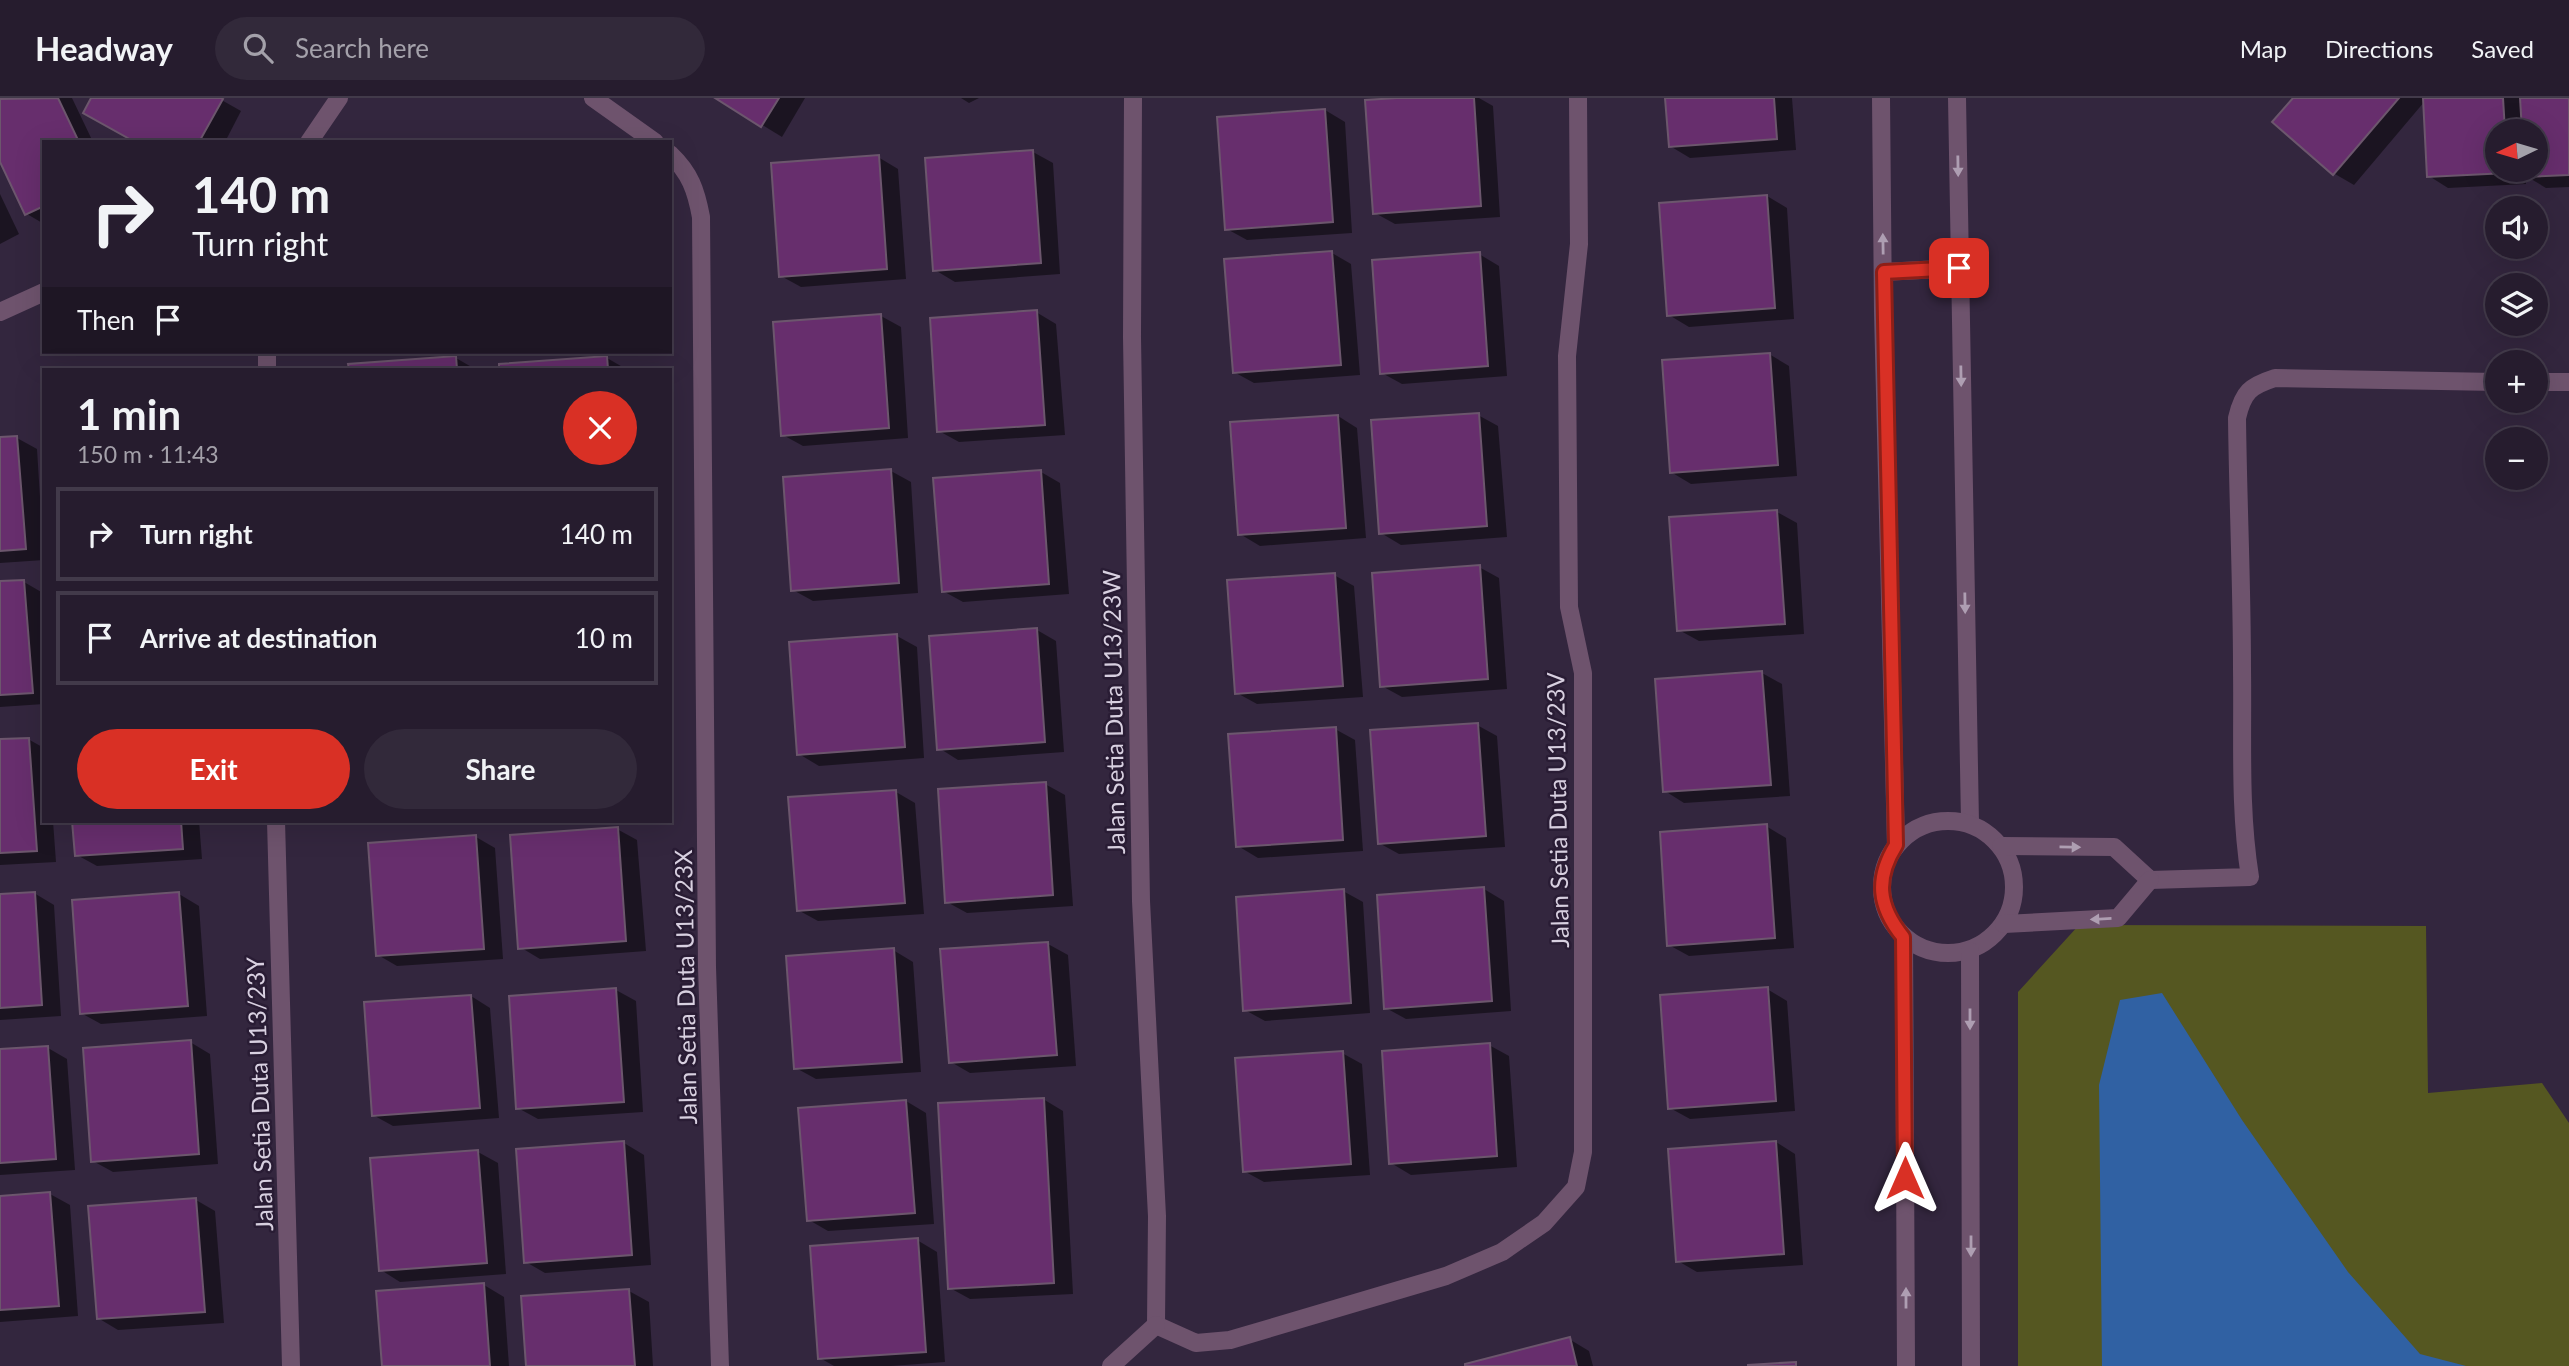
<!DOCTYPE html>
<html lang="en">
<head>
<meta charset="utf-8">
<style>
  :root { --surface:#261c2e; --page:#32293a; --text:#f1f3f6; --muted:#a4a1aa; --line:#423a4a; --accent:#d93025 }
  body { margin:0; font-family:Lato,sans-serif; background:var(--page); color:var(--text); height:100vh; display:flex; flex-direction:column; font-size:26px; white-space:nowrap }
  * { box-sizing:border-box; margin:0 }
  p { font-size:23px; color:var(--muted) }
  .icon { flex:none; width:38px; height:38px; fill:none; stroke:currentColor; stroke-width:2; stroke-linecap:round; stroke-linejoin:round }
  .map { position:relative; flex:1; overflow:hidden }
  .sheet { position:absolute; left:42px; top:270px; width:630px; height:455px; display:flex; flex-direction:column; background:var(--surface); border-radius:0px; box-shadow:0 7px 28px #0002,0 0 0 2px var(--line) }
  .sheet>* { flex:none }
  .guide { position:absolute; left:42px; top:42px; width:630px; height:214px; border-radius:0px; box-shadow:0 7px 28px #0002,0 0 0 2px var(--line); background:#261c2e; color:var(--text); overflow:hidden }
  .needle { width:46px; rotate:265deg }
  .controls { position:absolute; left:2485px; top:21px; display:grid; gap:14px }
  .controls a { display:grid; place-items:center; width:63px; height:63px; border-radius:50%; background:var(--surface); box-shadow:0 7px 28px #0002,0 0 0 2px var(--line); font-size:35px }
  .pin { position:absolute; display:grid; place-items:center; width:60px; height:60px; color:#fff; margin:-30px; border-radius:14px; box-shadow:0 4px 10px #0006 }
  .me { position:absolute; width:77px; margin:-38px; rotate:0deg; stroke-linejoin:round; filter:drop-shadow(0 0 5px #0008) }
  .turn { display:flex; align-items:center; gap:24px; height:147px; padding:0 35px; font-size:32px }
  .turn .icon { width:91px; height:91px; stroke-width:2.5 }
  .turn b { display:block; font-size:49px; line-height:60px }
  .then { display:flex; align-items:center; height:66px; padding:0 35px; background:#0003; gap:14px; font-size:26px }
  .round { display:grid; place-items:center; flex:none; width:74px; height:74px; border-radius:37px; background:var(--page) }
  .headline { display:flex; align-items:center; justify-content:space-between; height:119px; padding:0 35px }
  h1 { font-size:42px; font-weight:700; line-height:52px }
  .cta { display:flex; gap:14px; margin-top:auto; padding:14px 35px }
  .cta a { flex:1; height:80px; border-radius:42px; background:var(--accent); color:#fff; font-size:28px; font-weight:700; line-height:80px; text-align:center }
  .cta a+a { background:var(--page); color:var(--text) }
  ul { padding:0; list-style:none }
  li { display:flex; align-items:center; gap:21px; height:94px; margin:0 14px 10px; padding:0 21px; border:4px solid var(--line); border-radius:0px }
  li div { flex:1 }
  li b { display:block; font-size:26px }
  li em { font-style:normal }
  header { display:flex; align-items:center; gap:42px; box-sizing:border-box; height:98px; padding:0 35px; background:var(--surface); border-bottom:2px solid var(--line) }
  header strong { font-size:33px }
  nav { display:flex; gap:38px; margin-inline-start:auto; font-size:24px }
  .search { width:490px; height:63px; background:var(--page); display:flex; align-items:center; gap:18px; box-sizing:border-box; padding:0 24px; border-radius:38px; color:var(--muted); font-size:26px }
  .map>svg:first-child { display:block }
  .green { fill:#555721 }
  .water { fill:#3061a3 }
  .shadow { fill:#0007; fill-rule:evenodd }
  .building { fill:#672e6d; stroke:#6c566d; stroke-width:2 }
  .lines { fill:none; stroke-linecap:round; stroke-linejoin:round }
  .minor { stroke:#6e536d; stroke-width:18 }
  .oneway { fill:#ae9eb2 }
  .route-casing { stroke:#8d1f18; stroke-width:18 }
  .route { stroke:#d93025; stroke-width:12 }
  .labels { text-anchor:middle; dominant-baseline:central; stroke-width:5; stroke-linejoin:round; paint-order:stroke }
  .street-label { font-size:24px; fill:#d8d0e0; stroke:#291c34 }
</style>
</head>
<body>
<header>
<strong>Headway</strong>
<div class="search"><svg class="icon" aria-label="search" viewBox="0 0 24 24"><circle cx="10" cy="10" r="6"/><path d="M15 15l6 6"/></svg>Search here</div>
<nav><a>Map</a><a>Directions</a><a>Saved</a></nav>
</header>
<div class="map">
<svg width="2569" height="1268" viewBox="0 0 2569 1268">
  <rect width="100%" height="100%" fill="#33263e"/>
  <path class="green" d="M2079,827L2426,828L2428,995L2542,985L2569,1025V1268H2018V894Z"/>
  <path class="water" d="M2162,895L2242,1022L2348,1174L2420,1256L2466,1268H2102L2099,987L2120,902Z"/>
  <g class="shadow">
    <path d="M5,0H72L93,44H44V126L27,116L0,60V3Z"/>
    <path d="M93,0H218L241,13L225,44H137Z"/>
    <path d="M718,0H805L782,39Z"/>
    <path d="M961,0H979L969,5Z"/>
    <path d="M1422,0H1479L1493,8L1500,119L1395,126L1375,115Z"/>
    <path d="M1667,0H1792L1796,52L1690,60L1670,48Z"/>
    <path d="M2295,0H2569V89L2546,90L2526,78V86L2448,90L2429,78L2425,3L2354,87L2335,76L2275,24ZM2497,33H2536V72H2497Z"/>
    <path d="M1325,12L1345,24L1352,135L1247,142L1227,131Z"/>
    <path d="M1033,54L1053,65L1060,176L955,184L935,172Z"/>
    <path d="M878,59L898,71L906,181L801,189L781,178Z"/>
    <path d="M0,96L19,136L0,146Z"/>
    <path d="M1767,98L1787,110L1794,221L1689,229L1669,217Z"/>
    <path d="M1332,155L1351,166L1360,277L1254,285L1234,274Z"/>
    <path d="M1479,156L1499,168L1507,278L1402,286L1382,275Z"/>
    <path d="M1036,214L1056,226L1065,337L959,344L939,333Z"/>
    <path d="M881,218L901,229L908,340L803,348L783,337Z"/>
    <path d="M1769,256L1789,268L1797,378L1691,386L1671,374Z"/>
    <path d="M456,260L475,271H350V268Z"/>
    <path d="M607,260L626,271H501V267Z"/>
    <path d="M1478,317L1498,328L1507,439L1401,447L1381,435Z"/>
    <path d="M1338,318L1357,330L1366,440L1260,448L1240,436Z"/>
    <path d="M17,340L37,351L44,462L0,465V341Z"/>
    <path d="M891,373L911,384L918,495L813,503L793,492Z"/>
    <path d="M1041,374L1060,385L1069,496L963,504L943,493Z"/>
    <path d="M1777,414L1797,425L1804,536L1699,543L1679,532Z"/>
    <path d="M1479,469L1499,480L1507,591L1402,599L1382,588Z"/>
    <path d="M1334,477L1354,488L1363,599L1257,606L1237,595Z"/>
    <path d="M24,484L43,495L44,606L0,609V485Z"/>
    <path d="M1037,532L1056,543L1064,654L958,662L939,650Z"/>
    <path d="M897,538L917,549L924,660L819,668L799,656Z"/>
    <path d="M1762,575L1782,586L1790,698L1684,705L1665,693Z"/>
    <path d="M1477,627L1497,638L1505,749L1399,756L1379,745Z"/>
    <path d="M1335,631L1355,642L1363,753L1258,760L1238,748Z"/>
    <path d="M28,641L44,650V723H53L56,764L0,767V643Z"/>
    <path d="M1045,686L1065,697L1073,808L967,815L947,804Z"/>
    <path d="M896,694L915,705L924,816L818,823L798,812Z"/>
    <path d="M74,723H199L202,761L97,768L77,757Z"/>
    <path d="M1766,728L1786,740L1794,850L1689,858L1669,847Z"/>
    <path d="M617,731L637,742L646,853L540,861L520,849Z"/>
    <path d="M476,739L495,750L503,861L397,868L378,857Z"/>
    <path d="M1484,791L1504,803L1511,913L1406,921L1386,910Z"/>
    <path d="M1343,793L1363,804L1370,915L1265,923L1245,912Z"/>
    <path d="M34,795L54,807L61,918L0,922V798Z"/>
    <path d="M179,796L199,808L207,918L101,926L81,915Z"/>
    <path d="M1048,846L1068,857L1076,968L970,975L951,964Z"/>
    <path d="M893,852L913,864L921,974L816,981L796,970Z"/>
    <path d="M1767,891L1787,903L1795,1013L1690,1021L1670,1010Z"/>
    <path d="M616,892L636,903L643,1014L538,1021L518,1010Z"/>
    <path d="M471,898L490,910L499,1020L393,1028L373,1017Z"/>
    <path d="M190,944L210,956L218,1066L113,1074L93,1063Z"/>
    <path d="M1489,947L1509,958L1517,1069L1411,1077L1391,1065Z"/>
    <path d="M48,950L67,961L75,1072L0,1077V953Z"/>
    <path d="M1342,955L1362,966L1370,1077L1264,1084L1244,1073Z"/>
    <path d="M1043,1001L1063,1013L1073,1196L970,1201L950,1190Z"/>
    <path d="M906,1003L926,1015L934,1126L828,1133L809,1122Z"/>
    <path d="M1776,1044L1795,1056L1803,1167L1697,1174L1678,1163Z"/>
    <path d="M624,1045L644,1057L651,1167L545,1175L526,1164Z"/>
    <path d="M478,1054L498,1065L506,1176L400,1184L381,1172Z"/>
    <path d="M50,1096L70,1107L78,1218L0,1224V1099Z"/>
    <path d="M196,1102L215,1113L224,1225L118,1232L98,1220Z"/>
    <path d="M917,1142L937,1154L945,1264L891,1268H834L820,1260Z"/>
    <path d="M484,1187L504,1199L509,1268H384Z"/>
    <path d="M629,1193L649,1204L653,1268H528Z"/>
    <path d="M1569,1241L1589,1253L1593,1268H1467Z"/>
  </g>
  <g class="building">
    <path d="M58,0L79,44H44V108L25,117L0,64V1Z"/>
    <path d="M91,0H221L223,1L199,44H135L83,15Z"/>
    <path d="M715,0H779L761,29Z"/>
    <path d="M1397,0H1474L1481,108L1373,116L1365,2Z"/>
    <path d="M1665,0H1774L1777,41L1669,49Z"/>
    <path d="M2293,0H2399L2333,77L2272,24Z"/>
    <path d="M2423,0H2503L2505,33H2497V72H2507V75L2427,79Z"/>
    <path d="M2520,0H2569V77L2524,79V72H2536V33H2522Z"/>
    <path d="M1325,11L1333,124L1225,132L1217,19Z"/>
    <path d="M1033,52L1041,165L933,173L925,60Z"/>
    <path d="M879,57L887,171L779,179L771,65Z"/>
    <path d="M1767,97L1775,210L1667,218L1659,105Z"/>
    <path d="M1332,153L1341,267L1233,275L1224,161Z"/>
    <path d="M1480,154L1488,268L1380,276L1372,162Z"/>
    <path d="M1037,212L1045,327L937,334L930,220Z"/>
    <path d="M881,216L889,330L781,338L773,224Z"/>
    <path d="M1770,255L1778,367L1670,375L1662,262Z"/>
    <path d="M456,258L457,271H349L348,266Z"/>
    <path d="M607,258L608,271H499V266Z"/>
    <path d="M1479,315L1487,428L1379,436L1371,322Z"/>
    <path d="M1338,317L1346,430L1238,437L1230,324Z"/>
    <path d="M17,338L26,451L0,453V339Z"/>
    <path d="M891,371L899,485L791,493L783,379Z"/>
    <path d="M1041,372L1049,486L942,494L933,380Z"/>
    <path d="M1777,412L1785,526L1677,533L1669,419Z"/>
    <path d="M1480,467L1488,581L1380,589L1372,475Z"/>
    <path d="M1335,475L1343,588L1235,596L1227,482Z"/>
    <path d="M24,482L33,595L0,597V483Z"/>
    <path d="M1037,530L1045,644L937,652L929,538Z"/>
    <path d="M897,536L905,649L797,657L789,544Z"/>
    <path d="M1762,573L1771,687L1663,694L1655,581Z"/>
    <path d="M1478,625L1486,738L1378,746L1370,632Z"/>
    <path d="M1336,629L1343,742L1236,749L1228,636Z"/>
    <path d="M29,640L37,753L0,755V641Z"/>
    <path d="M1046,684L1053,797L945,805L938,691Z"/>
    <path d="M896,692L905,805L797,813L788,699Z"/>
    <path d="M72,723H181L183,751L75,758Z"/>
    <path d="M1767,726L1775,840L1667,848L1660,734Z"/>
    <path d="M618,729L626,843L518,851L510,737Z"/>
    <path d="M476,737L484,851L376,858L368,745Z"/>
    <path d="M1484,789L1492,903L1384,911L1377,797Z"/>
    <path d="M1344,791L1351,905L1243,913L1236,799Z"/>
    <path d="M35,794L42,907L0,910V796Z"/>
    <path d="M179,794L188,908L80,916L72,802Z"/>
    <path d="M1048,844L1057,957L949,965L940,851Z"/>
    <path d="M894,850L902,964L794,971L786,858Z"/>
    <path d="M1768,889L1776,1003L1668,1011L1660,897Z"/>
    <path d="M616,890L624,1004L516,1011L509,898Z"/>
    <path d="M471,897L480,1010L372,1018L364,904Z"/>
    <path d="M191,942L199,1056L91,1064L83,950Z"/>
    <path d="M1490,945L1497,1058L1389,1066L1382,953Z"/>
    <path d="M48,948L56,1061L0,1065V951Z"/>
    <path d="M1343,953L1351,1066L1243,1074L1235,960Z"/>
    <path d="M1044,1000L1054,1185L948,1191L938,1005Z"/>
    <path d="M906,1002L915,1115L807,1123L798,1010Z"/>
    <path d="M624,1043L632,1157L524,1165L516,1051Z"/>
    <path d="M1776,1043L1784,1156L1676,1164L1668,1051Z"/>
    <path d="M478,1052L487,1165L379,1173L370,1060Z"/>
    <path d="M50,1094L59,1208L0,1212V1098Z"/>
    <path d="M196,1100L205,1214L97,1221L88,1108Z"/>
    <path d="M918,1140L926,1254L818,1261L810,1148Z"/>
    <path d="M484,1185L490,1268H382L376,1193Z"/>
    <path d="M629,1191L635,1268H526L521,1198Z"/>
    <path d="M1570,1239L1577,1268H1465V1266Z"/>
    <path d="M1796,1264V1268H1748V1267Z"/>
  </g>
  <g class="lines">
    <g class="minor">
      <path d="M593,0L655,44"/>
      <path d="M1133,0L1132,239L1141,803L1157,1118L1156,1227"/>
      <path d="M1881,0L1883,214L1896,747"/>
      <path d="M1957,0L1970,725"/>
      <path d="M309,44L339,0"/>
      <path d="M670,56C690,75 696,92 701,119L707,869L720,1268"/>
      <path d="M1883,174L1959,170"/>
      <path d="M0,214L44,194"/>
      <path d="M267,254V271"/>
      <path d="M2536,284H2569"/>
      <circle cx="1948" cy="789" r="66"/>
      <path d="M276,723L291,1268"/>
      <path d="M2001,748L2114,749L2150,782L2250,779C2239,710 2243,641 2242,571C2242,488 2238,404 2237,320C2243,294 2250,288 2275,280L2497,284"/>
      <path d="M2004,826L2118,820L2150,782"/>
      <path d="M1904,839L1906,1268"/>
      <path d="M1970,853L1971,1268"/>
      <path d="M1156,1227L1196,1245L1230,1242L1446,1178L1502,1154L1544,1125L1576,1089L1583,1054V575L1569,509L1567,258L1579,146L1578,0"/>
      <path d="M1111,1268L1156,1227"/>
    </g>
  </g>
  <defs><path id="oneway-solid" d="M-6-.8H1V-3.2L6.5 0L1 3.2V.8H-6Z" transform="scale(1.75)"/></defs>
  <g class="oneway">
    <use href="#oneway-solid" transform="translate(1958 68) rotate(89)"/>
    <use href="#oneway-solid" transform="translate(1883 146) rotate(-91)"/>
    <use href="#oneway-solid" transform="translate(1961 278) rotate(89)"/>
    <use href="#oneway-solid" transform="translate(1965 505) rotate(89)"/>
    <use href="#oneway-solid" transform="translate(2070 749) rotate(1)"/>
    <use href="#oneway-solid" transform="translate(2101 821) rotate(177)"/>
    <use href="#oneway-solid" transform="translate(1970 921) rotate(90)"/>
    <use href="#oneway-solid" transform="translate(1971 1148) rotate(90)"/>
    <use href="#oneway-solid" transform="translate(1906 1200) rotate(-90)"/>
  </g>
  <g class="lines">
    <g class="route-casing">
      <path id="route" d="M1905,1080L1903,839C1878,808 1875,781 1896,747L1884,174L1959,170"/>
    </g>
    <use href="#route" class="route"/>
  </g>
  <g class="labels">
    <g class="street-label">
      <text transform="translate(1113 614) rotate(-91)">Jalan Setia Duta U13/23W</text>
      <text transform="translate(1557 712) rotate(-91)">Jalan Setia Duta U13/23V</text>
      <text transform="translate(685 889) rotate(-91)">Jalan Setia Duta U13/23X</text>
      <text transform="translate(259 996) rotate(-92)">Jalan Setia Duta U13/23Y</text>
    </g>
  </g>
</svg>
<div class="controls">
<a><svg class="needle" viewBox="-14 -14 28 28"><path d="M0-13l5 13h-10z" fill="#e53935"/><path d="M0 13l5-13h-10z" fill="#a4a1aa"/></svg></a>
<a><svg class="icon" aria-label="sound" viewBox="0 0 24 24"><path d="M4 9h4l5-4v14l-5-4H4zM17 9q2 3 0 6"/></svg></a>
<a><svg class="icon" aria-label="layers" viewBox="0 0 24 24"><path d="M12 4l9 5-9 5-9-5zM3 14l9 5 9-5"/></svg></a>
<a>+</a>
<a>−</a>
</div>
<div class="pin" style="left:1959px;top:170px;background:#d93025"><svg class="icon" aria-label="arrive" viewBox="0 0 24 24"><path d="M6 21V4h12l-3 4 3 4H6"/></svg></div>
<svg class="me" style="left:1905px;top:1080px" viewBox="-20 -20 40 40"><path d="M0-17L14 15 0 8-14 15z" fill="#d93025" stroke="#fff" stroke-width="4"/></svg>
<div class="guide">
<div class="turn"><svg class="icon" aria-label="right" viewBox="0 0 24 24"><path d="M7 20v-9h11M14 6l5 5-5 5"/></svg><div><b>140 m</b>Turn right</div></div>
<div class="then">Then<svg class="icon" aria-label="arrive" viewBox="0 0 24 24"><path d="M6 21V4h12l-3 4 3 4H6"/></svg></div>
</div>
<section class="sheet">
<div class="headline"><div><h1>1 min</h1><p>150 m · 11:43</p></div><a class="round" style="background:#d93025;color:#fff"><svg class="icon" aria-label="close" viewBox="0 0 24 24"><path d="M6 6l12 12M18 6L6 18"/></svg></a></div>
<ul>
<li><svg class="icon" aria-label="right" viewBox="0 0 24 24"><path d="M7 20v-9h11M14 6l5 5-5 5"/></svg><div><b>Turn right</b></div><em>140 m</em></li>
<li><svg class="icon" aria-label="arrive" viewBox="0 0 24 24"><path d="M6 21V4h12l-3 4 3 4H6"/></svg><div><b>Arrive at destination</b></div><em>10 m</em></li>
</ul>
<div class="cta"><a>Exit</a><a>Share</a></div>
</section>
</div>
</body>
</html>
